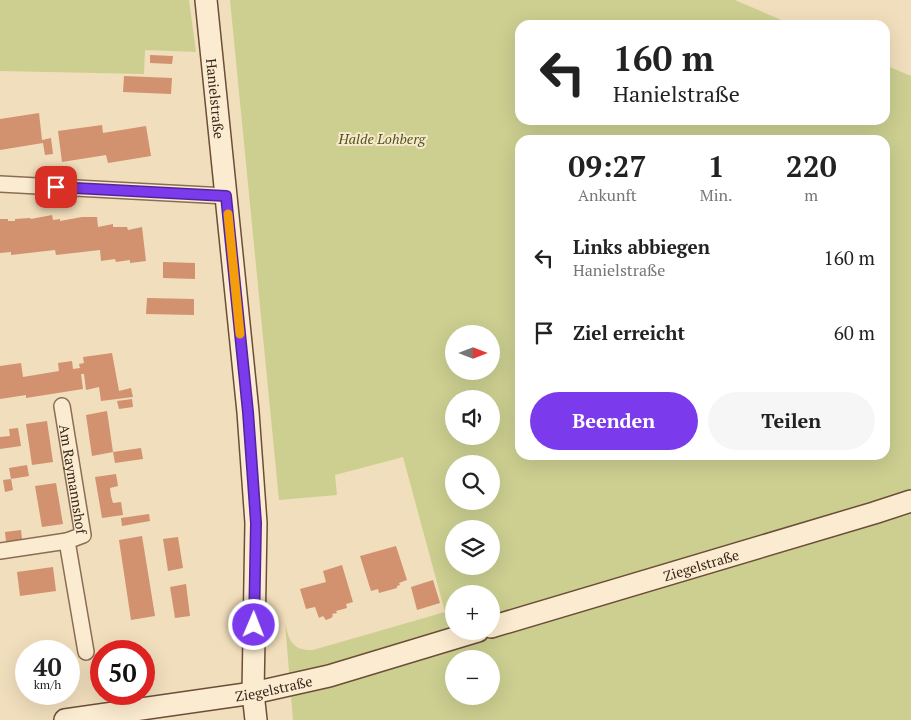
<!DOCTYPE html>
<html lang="de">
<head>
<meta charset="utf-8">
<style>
  :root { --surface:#fff; --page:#f6f6f6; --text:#222; --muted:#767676; --accent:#7c3aed }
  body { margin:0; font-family:"PT Serif",serif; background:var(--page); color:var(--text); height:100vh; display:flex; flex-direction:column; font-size:19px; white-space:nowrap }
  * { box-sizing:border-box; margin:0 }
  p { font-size:16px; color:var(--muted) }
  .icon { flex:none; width:28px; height:28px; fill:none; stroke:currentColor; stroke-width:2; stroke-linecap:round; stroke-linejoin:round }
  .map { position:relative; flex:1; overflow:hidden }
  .side { position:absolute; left:515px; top:135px; width:375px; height:325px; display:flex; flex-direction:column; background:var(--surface); border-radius:15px; box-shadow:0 5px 20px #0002 }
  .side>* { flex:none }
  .guide { position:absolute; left:515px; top:20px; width:375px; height:105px; border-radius:15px; box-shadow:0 5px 20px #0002; background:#fff; color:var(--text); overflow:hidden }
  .needle { width:32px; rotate:90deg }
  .tools { position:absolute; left:445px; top:325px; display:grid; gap:10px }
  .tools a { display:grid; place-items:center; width:55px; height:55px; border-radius:50%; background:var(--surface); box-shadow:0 5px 20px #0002; font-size:25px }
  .speed { position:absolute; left:15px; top:640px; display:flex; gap:10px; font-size:25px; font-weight:700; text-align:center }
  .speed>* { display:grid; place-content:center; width:65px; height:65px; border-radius:50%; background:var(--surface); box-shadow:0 5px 20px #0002; line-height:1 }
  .speed small { font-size:12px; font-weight:400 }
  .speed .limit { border:8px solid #d22; background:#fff; color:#111 }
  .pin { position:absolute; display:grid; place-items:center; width:42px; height:42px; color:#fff; margin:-21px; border-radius:10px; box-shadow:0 2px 8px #0006 }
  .me { position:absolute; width:55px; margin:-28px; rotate:1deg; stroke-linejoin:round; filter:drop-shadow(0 0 4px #0008) }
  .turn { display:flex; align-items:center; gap:18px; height:105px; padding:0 15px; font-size:22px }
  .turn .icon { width:65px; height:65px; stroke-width:2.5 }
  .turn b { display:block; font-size:35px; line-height:42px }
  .eta { display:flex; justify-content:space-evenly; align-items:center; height:85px; text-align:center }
  .eta b { font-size:30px; font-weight:600; line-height:35px }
  .action { display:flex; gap:10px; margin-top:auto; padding:10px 15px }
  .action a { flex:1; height:58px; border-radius:30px; background:var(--accent); color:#fff; font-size:20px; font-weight:600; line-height:58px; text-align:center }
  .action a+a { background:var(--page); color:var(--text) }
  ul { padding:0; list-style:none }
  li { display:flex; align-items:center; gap:15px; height:75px; padding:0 15px }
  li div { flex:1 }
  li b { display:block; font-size:19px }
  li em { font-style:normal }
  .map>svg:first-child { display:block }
  .green { fill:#cccf90; fill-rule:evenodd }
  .building { fill:#d2916f }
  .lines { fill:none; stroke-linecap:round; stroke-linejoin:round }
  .minor-casing { stroke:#8a6d54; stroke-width:18 }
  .secondary-casing { stroke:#6b4e38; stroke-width:24 }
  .minor { stroke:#fbebd0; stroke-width:15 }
  .secondary { stroke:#fbebd0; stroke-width:21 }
  .route-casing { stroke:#51269a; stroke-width:12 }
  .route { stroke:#7c3aed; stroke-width:9 }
  .slow { stroke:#f59e0b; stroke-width:9 }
  .labels { text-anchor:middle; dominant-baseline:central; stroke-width:4; stroke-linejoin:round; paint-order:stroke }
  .street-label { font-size:14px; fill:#38271a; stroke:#f8e8cc }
  .park-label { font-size:14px; font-style:italic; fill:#4c561f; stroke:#f8e8cc }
</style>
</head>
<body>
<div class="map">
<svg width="911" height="720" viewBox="0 0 911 720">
  <rect width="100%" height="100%" fill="#f1debc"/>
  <g class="green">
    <path d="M0,0H189L196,52L145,50L144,74L0,71Z"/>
    <path d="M230,0H735L793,25H520V120H885V65L911,76V720H293L285,623C289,641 293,651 313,650L445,612L403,457L335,475L337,495L279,500ZM520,140H885V455H520ZM454,334H491V371H454ZM454,399H491V436H454ZM454,464H491V501H454ZM454,529H491V566H454ZM454,594H491V631H454ZM454,659H491V696H454Z"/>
  </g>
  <g class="building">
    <path d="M150,55L173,56L172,64L150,63Z"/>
    <path d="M124,76L172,78L171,94L123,92Z"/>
    <path d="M39,113L42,140L51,138L53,154L45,155L43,143L0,150V119Z"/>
    <path d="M102,125L103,133L146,126L151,156L108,163L106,155L62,162L58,131Z"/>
    <path d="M52,215L53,220L60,219V221L82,217H97L98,227L113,224V227H127L128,230L142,227L146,261L130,263V260L116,262L115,259L101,261L100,250L56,255L55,250L11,255V252L0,253V219H8V221H15V219L30,218L31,219Z"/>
    <path d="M163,262L195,263V279L163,278Z"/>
    <path d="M147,298L194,299V315L146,314Z"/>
    <path d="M112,353L119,391L131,388L133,397L101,401L99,387L86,390L84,374H81L83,389L26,398V395L0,399V366L21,363L23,377L59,371L58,363L72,361L73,369L80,368L79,364L84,363L83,357Z"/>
    <path d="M132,399L133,407L119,409L117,401Z"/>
    <path d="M107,411L113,452L141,448L143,459L115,463L113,452L92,456L86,415Z"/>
    <path d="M47,421L53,462L32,465L26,424Z"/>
    <path d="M18,428L21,446L0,449V437L10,436L9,429Z"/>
    <path d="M27,465L29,476L11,479L9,468Z"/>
    <path d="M116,474L118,486L110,488L111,496L113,503L121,502L123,515L102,518L95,477Z"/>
    <path d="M11,479L13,490L5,492L3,480Z"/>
    <path d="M56,483L63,524L42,527L35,486Z"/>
    <path d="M149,514L150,521L122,526L121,518Z"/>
    <path d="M21,530L22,539L6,542L5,532Z"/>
    <path d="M142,536L155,616L131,620L119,540Z"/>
    <path d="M178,537L183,568L168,571L163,539Z"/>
    <path d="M396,546L407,580L399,583L400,585L397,586V588L379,593L378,589L371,591L360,556Z"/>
    <path d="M342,565L353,602L346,604L347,608L336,611L337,613L332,614L333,616L331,618L326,620L323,616L319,618L315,607L306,609L300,589L326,582L323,571Z"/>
    <path d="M53,567L56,591L20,596L17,572Z"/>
    <path d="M433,580L440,603L417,610L411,587Z"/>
    <path d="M186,584L190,616L175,618L170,587Z"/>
  </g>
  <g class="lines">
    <g class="minor-casing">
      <g id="minor">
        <path d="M0,184L226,196"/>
        <path id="s1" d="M62,406L83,535L67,541L86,652"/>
        <path d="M0,551L67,541"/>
      </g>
    </g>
    <g class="secondary-casing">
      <g id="secondary">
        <path id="s2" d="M206,0L248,412L256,523L253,693L256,720"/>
        <path id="s3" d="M491,627L874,513L911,501"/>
        <path id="s4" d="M65,720L253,693L329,676L478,631"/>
      </g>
    </g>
    <use href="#minor" class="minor"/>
    <use href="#secondary" class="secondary"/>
  </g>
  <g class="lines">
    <g class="route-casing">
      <path id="route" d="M56,187L226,196L248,412L256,523L254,625"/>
    </g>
    <use href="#route" class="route"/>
    <path class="slow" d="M228,214L240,334"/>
  </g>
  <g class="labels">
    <g class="street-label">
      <text stroke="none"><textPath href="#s2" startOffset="99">Hanielstraße</textPath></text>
      <text stroke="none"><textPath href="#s1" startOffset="74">Am Raymannshof</textPath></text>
      <text stroke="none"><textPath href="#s3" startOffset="219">Ziegelstraße</textPath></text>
      <text stroke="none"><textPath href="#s4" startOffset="211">Ziegelstraße</textPath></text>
    </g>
    <g class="park-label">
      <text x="382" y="138">Halde Lohberg</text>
    </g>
  </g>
</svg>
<div class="tools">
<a><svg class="needle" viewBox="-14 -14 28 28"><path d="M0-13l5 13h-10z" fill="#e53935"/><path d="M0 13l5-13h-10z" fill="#767676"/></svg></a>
<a><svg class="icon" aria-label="sound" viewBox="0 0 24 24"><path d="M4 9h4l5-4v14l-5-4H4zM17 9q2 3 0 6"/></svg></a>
<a><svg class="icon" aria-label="search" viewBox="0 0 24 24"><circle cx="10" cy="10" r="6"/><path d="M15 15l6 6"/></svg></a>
<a><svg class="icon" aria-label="layers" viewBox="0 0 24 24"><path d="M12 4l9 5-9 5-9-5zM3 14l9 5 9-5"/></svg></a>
<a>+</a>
<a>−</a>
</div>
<div class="speed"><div>40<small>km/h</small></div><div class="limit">50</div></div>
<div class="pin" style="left:56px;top:187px;background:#d93025"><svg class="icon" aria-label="arrive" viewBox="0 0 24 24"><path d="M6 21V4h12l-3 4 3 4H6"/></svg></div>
<svg class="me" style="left:254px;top:625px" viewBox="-20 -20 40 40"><circle r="17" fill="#7c3aed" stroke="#fff" stroke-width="3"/><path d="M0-11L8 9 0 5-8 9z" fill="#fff"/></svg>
<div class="guide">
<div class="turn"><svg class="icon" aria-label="left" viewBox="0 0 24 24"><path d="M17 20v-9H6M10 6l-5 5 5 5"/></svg><div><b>160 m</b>Hanielstraße</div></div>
</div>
<section class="side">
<div class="eta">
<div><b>09:27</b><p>Ankunft</p></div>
<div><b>1</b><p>Min.</p></div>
<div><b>220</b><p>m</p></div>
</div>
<ul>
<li><svg class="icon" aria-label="left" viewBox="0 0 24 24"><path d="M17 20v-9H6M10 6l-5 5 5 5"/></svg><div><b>Links abbiegen</b><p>Hanielstraße</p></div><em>160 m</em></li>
<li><svg class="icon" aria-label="arrive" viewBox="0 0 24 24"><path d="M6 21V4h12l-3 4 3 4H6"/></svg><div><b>Ziel erreicht</b></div><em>60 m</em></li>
</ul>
<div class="action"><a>Beenden</a><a>Teilen</a></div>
</section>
</div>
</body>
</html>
